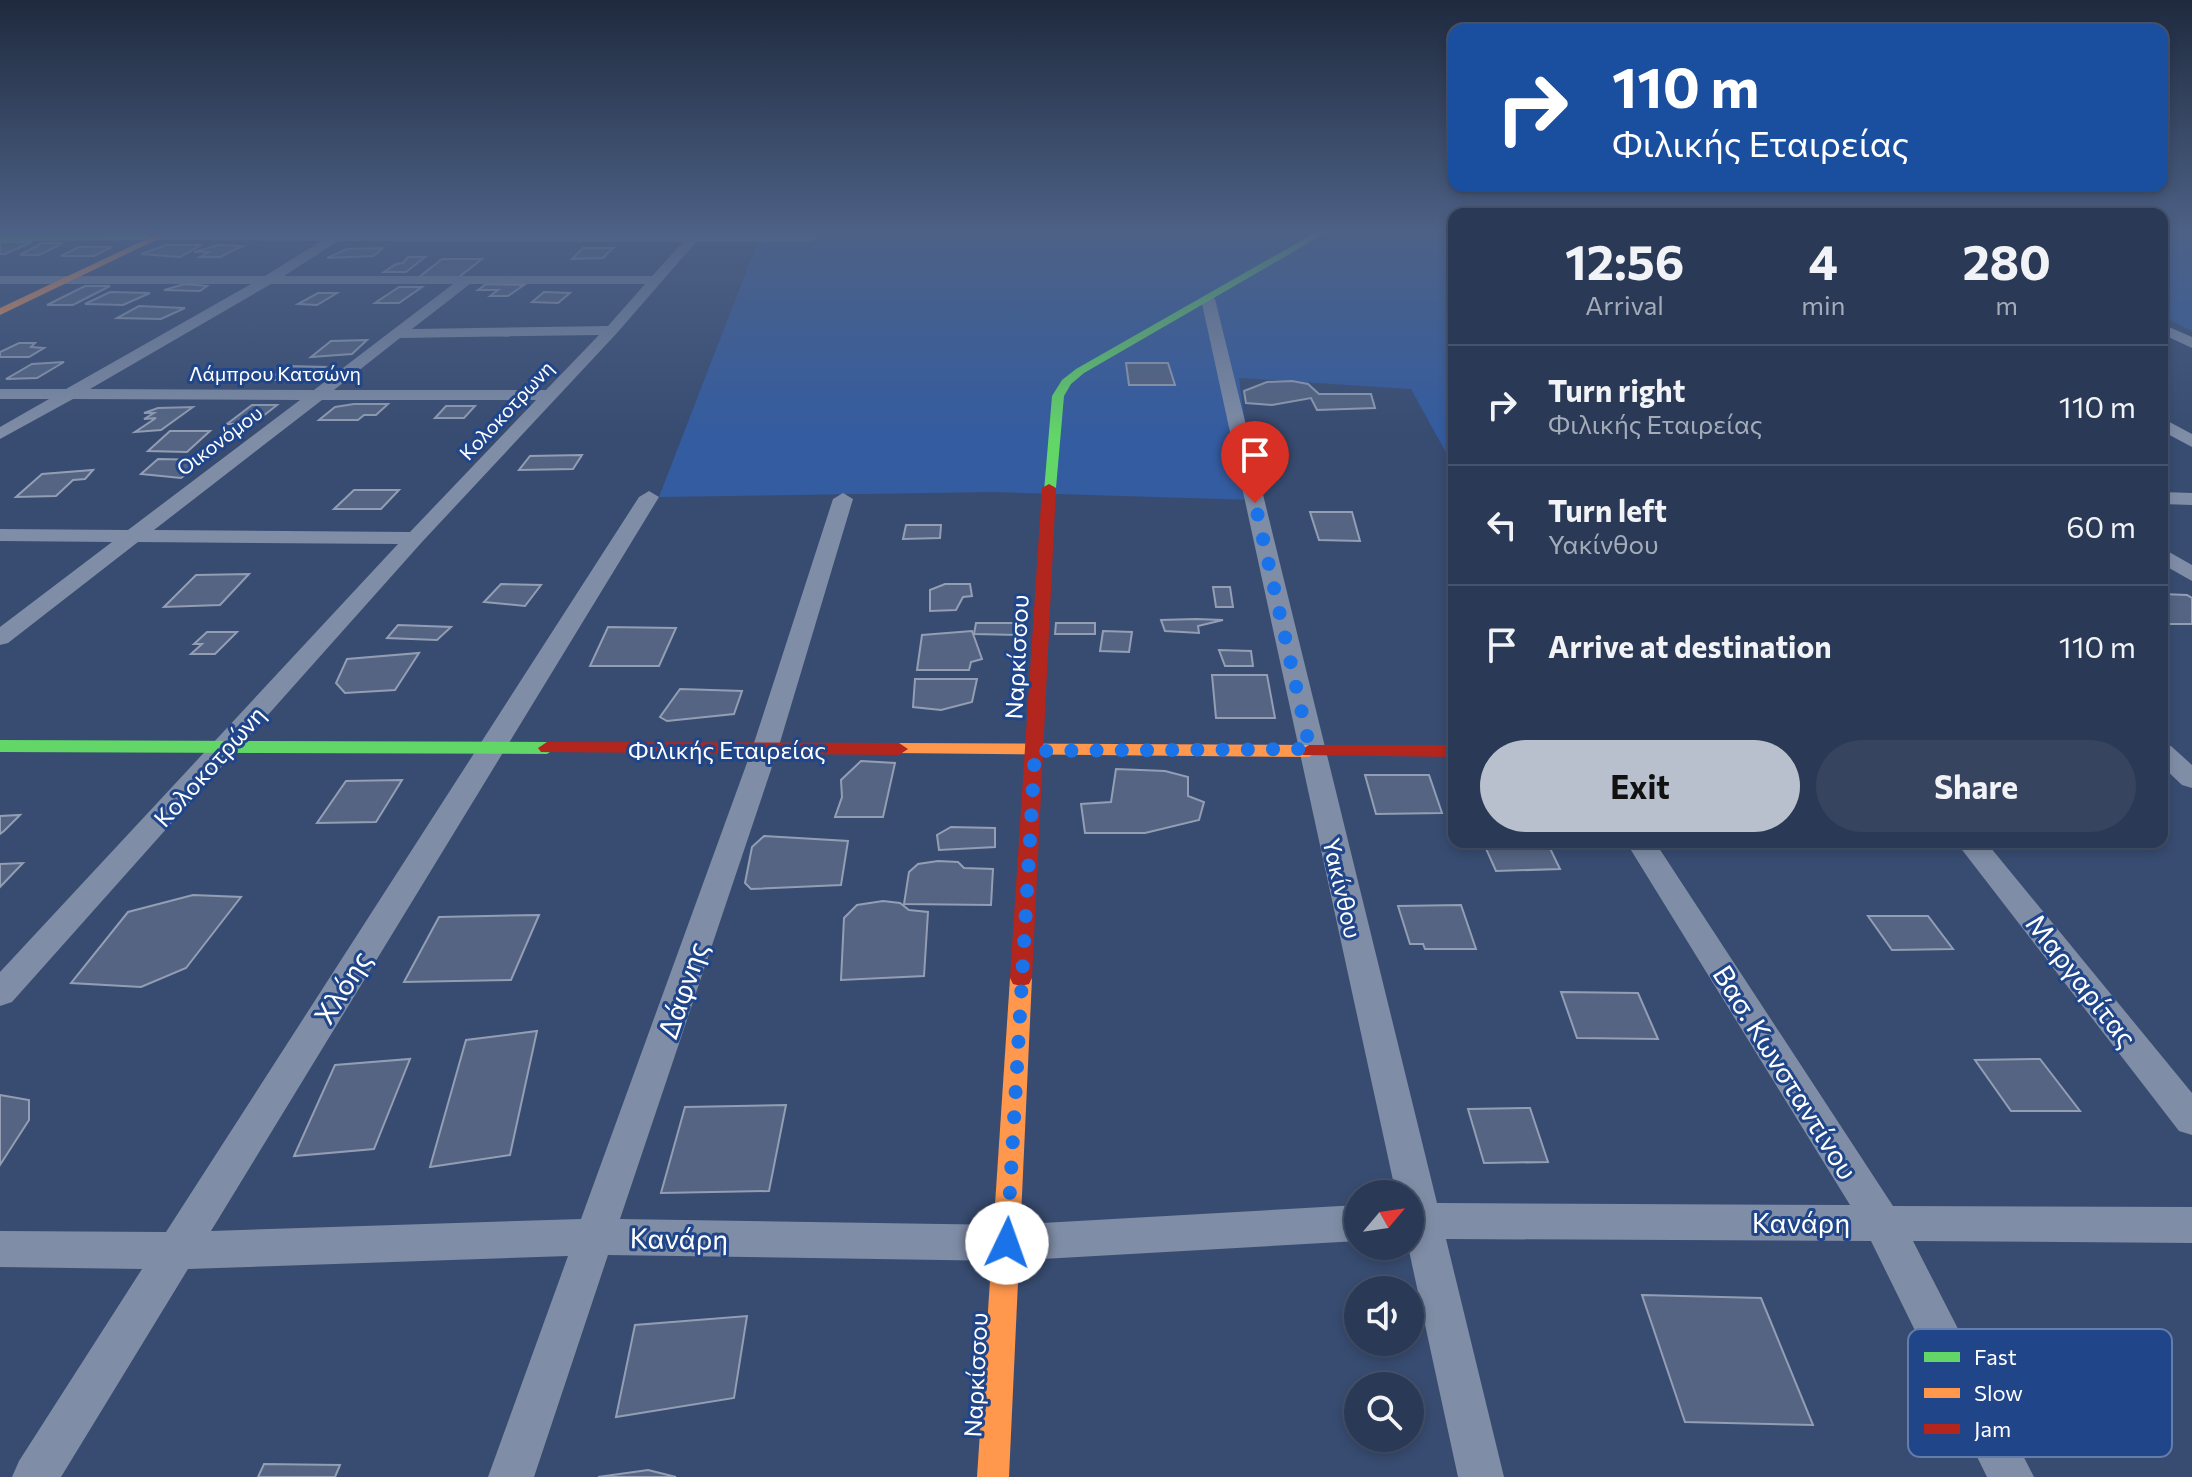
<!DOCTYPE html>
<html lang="en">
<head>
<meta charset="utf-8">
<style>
  :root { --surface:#2a3955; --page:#36445f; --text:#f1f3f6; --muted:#a5acb9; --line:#46536c; --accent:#b9c0cd }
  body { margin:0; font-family:Commissioner,sans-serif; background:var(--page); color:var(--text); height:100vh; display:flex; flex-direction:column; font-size:30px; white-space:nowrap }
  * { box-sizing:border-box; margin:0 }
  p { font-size:26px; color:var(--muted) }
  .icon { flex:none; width:44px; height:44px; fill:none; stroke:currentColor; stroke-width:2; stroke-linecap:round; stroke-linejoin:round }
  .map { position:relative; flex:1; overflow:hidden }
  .panel { position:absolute; left:1448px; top:208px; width:720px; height:640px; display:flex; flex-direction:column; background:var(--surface); border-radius:16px; box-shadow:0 4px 12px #0003,0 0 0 2px var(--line) }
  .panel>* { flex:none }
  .banner { position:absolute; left:1448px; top:24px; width:720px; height:168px; border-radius:16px; box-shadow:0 4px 12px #0003,0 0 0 2px var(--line); background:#1a4fa0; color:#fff; overflow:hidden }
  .needle { width:52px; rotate:61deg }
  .controls { position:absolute; left:1344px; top:1180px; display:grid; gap:16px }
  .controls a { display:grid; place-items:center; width:80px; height:80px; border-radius:50%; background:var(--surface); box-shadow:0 4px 12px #0003,0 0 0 2px var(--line); font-size:40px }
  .pin { position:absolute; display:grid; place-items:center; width:68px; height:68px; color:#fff; margin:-82px -34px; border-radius:50% 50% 50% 0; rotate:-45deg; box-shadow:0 0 8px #0007 }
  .pin .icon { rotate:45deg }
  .me { position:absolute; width:88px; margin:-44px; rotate:3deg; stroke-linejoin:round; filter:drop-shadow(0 0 6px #0008) }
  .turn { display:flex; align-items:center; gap:28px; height:168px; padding:0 32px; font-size:36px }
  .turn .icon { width:104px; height:104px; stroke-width:2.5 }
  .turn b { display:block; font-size:56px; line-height:68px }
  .eta { display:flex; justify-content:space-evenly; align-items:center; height:136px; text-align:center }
  .eta b { font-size:48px; font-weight:700; line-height:56px }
  .button { display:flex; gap:16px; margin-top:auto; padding:16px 32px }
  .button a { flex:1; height:92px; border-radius:48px; background:var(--accent); color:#111; font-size:32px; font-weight:700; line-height:92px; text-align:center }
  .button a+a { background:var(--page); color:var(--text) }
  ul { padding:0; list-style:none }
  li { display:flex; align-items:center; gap:24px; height:120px; padding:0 32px; border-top:2px solid var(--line) }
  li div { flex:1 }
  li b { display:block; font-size:30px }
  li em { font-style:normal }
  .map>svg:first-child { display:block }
  .green { fill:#345ca0 }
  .building { fill:#546482; stroke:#939eb4; stroke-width:2 }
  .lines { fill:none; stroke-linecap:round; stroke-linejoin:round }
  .street { fill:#7f8da6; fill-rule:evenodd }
  .fast { fill:#63d668; fill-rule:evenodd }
  .slow { fill:#ff974d; fill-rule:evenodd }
  .jam { fill:#b3261e; fill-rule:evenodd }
  .route { stroke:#1a73e8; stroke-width:14; stroke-dasharray:0 25.2 }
  .labels { text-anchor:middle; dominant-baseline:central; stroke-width:6; stroke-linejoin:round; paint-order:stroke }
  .far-street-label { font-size:20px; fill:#fff; stroke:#204589 }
  .street-label { font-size:24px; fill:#fff; stroke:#204589 }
  .near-street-label { font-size:28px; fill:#fff; stroke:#204589 }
  .key { fill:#204589; stroke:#637dac; stroke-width:2 }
  .key-label { font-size:22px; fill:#fff }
</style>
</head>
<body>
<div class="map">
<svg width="2192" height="1477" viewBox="0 0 2192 1477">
  <rect width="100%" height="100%" fill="#384c71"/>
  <g class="green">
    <path d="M362,230H1454V467L1411,389L1239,378L1255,500L995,492L659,497L758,241L353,235Z"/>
    <path d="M2162,230H2192V331L2162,316Z"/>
  </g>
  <g class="building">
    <path d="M0,242H32L5,254H0Z"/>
    <path d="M42,243H63L39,255H20Z"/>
    <path d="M166,245H201L180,257L141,254Z"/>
    <path d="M219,245L242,246L220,257H200L209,252H194Z"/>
    <path d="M79,247H112L94,256H61Z"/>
    <path d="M383,248L373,256L327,258L347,249Z"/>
    <path d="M583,248H613L603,258L572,259Z"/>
    <path d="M408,257H425L406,272H384L396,264L403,263Z"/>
    <path d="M442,259H482L459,277L418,278Z"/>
    <path d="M185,284L207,286L200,291L164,290Z"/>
    <path d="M486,284L524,285L508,296H490L498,290H478Z"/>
    <path d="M85,286H110L73,305H47Z"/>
    <path d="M399,287H422L399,303H375Z"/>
    <path d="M110,292L150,293L123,305L85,304Z"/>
    <path d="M544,292L570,293L558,303L532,302Z"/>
    <path d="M318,293H337L317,305L298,304Z"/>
    <path d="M139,306L185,308L161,319L117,318Z"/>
    <path d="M367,340L352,354L311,357L331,341Z"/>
    <path d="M19,343H35L31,347L44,348L29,357H0V352Z"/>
    <path d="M64,362L37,378L6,379L32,364Z"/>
    <path d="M1126,363H1168L1175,385H1129Z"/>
    <path d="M288,366L325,367L308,380H268Z"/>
    <path d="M1292,381L1308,384L1319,394H1371L1375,408L1317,410L1311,398L1272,405L1246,403L1244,391L1267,382Z"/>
    <path d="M354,404H388L376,415H364L358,420H319L335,407Z"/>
    <path d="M252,405H277L253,424H227Z"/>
    <path d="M446,406H475L464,418H435Z"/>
    <path d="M193,407L161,430L135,432L156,418L144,419L154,413H144L158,408Z"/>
    <path d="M170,431H210L187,452L148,451Z"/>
    <path d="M582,455L573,469L519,470L530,456Z"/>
    <path d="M158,459L205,460L181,478L141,474Z"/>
    <path d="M93,470L85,479L73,480L56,496L16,497L42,474Z"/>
    <path d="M354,490H399L381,509H334Z"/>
    <path d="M1310,512H1352L1360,541L1319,540Z"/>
    <path d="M906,525H941L940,538L903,539Z"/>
    <path d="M249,574L220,605L164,607L196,575Z"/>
    <path d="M501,584L541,585L525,606L484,602Z"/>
    <path d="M945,584H970L972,596L963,597L956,610L930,611V590Z"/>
    <path d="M1213,587H1230L1233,607H1216Z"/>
    <path d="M2162,594L2187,595L2192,598V624H2167L2162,620Z"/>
    <path d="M1196,619L1223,620L1198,626L1199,633L1165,631L1161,620Z"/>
    <path d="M976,623H1023L1021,635L974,634Z"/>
    <path d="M1056,623H1095V634H1055Z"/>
    <path d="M398,625L451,627L437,640L387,638Z"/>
    <path d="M608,627L676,628L659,666H590Z"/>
    <path d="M972,631L982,659L971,662L969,670H917L922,635Z"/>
    <path d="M1103,631L1132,632L1129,652L1100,651Z"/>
    <path d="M207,632H237L215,654H191L202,644H194Z"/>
    <path d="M1219,650L1251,651L1253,666H1225Z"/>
    <path d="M419,653L395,690L345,693L336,683L347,659Z"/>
    <path d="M1212,675H1267L1275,718H1216Z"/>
    <path d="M915,679H977L972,702L941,710L913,707Z"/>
    <path d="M680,689L742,691L734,714L667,721L660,717Z"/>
    <path d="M861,761L895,763L883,817H835L842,797L841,780Z"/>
    <path d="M1116,769L1165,771L1188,777V796L1204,802L1199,820L1145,833H1085L1081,804L1111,802Z"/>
    <path d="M1365,775H1429L1442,813L1376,814Z"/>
    <path d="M402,780L376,822L317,823L346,781Z"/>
    <path d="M20,815L4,831L0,834V816Z"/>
    <path d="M951,827L995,828V847L939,850L937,835Z"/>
    <path d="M764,836L848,841L841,885L751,889L745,883L752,847Z"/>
    <path d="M1483,842H1547L1560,869L1496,871Z"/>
    <path d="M1796,842H1855L1857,844L1800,846Z"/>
    <path d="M938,861L958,862L964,868L993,869L991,905L904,904L909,872L918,864Z"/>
    <path d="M23,863L0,887V864Z"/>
    <path d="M193,895L241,897L186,968L141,987L71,983L128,912Z"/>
    <path d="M883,901L900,903L909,910L928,912L924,976L841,980L844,918L857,905Z"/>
    <path d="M1461,905L1476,949H1425L1423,944H1410L1398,906Z"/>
    <path d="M539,915L511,980L404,982L439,917Z"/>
    <path d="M1868,916H1928L1953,949L1892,950Z"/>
    <path d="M1561,992L1638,993L1658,1039L1577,1038Z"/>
    <path d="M537,1031L510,1155L430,1167L466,1040Z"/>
    <path d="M410,1059L374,1149L294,1156L335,1065Z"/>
    <path d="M2040,1059L2080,1111H2011L1975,1060Z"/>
    <path d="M0,1095L29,1100V1120L0,1165Z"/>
    <path d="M786,1105L769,1191L661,1193L685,1107Z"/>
    <path d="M1530,1108L1548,1162L1484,1163L1468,1109Z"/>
    <path d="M1642,1295L1761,1298L1813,1425L1685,1422Z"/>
    <path d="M747,1316L734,1398L616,1417L635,1325Z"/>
    <path d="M264,1464L340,1465L335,1477H258Z"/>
    <path d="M648,1470L676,1477H598Z"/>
  </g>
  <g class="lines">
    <g class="street">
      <path d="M0,230H13L0,237Z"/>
      <path d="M158,233L812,234L818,238L812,242H696L617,333L422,542L12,1002L0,1006V972L398,544L138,542L8,643L0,645V627L112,542L0,541V529L128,530L300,400L73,399L0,439V427L49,399H0V389H66L251,284H0V276H265L321,241L154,240V234ZM338,241L683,242L652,276H284ZM271,284H453L314,390L90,389ZM470,284H645L608,326L412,329ZM599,335L546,390H334L400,338ZM322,400H536L410,532L154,530Z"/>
      <path d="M1208,295L1215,299L1437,1203L1850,1205L1626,842H1655L1893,1206L2192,1207V1243L1913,1241L2034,1477H1987L1871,1241L1446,1239L1504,1477H1458L1408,1246H1410V1194H1396L1201,299Z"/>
      <path d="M2162,324L2192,337V348L2162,334Z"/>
      <path d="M2162,418L2192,434V447L2162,431Z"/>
      <path d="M649,491L659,497L211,1231L581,1219L752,749L833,499L843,493L853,499L778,749L620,1219L1007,1225L1358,1205V1241L1007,1261L608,1255L534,1477H488L568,1256L188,1269L61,1477H12L19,1461L142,1269L0,1267V1231L166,1232L639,497Z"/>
      <path d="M2162,492L2192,493V505L2162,504Z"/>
      <path d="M2162,548L2192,565V581L2162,564Z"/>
      <path d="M2162,744L2171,746L2192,765V788L2182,785L2162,766Z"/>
      <path d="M1956,842H1986L2192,1093V1135L2179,1131Z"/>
    </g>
    <g class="fast">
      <path d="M1320,230H1331L1084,373L1071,384L1064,396L1056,488L1054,491H1044L1052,396L1062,380L1076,369Z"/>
      <path d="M0,235L146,234L150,237L146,240L0,241Z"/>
      <path d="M0,740L547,742L556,748L547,754L0,752Z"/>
    </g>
    <g class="slow">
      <path d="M155,235L162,237L0,315V308Z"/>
      <path d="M899,743L1309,745L1318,751L1309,757L893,753L890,749L893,745Z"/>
      <path d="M1021,970L1029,972L1032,978L1009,1477H977L1010,978L1013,972Z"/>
    </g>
    <g class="jam">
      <path d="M1049,484L1056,488L1032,978L1029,984L1021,986L1013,984L1010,978L1042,488Z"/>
      <path d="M547,742L899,743L908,749L899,755L541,752L538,748Z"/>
      <path d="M1309,745H1454V757L1303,755L1300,751Z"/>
    </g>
  </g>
  <linearGradient id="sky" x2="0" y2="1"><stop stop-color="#1f2a3e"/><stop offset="0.53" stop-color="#4d6186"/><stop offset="1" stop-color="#4d6186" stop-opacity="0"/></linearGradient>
  <rect width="2192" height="437" fill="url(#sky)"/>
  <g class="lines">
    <path class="route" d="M1007,1243L1035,751L1310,749L1255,503"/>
  </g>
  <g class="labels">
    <g class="far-street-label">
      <text x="275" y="373">Λάμπρου Κατσώνη</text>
      <text transform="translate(506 410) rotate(-47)">Κολοκοτρωνη</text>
      <text transform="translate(219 440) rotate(-37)">Οικονόμου</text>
    </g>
    <g class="street-label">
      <text transform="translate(1016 657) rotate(-87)">Ναρκίσσου</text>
      <text x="727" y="749">Φιλικής Εταιρείας</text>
      <text transform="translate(209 766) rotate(-48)">Κολοκοτρώνη</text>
      <text transform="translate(1343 888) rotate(77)">Υακίνθου</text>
      <text transform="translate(975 1375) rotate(-87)">Ναρκίσσου</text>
    </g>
    <g class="near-street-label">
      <text transform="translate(2082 980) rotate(52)">Μαργαρίτας</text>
      <text transform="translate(342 987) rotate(-58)">Χλόης</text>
      <text transform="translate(682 990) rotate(-71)">Δάφνης</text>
      <text transform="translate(1786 1072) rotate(58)">Βασ. Κωνσταντίνου</text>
      <text x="1801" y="1222">Κανάρη</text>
      <text transform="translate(679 1238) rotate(1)">Κανάρη</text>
    </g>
  </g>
  <rect x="1908" y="1329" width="264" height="128" rx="12" class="key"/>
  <rect x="1924" y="1352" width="36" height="10" fill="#63d668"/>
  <rect x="1924" y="1388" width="36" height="10" fill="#ff974d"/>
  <rect x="1924" y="1424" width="36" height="10" fill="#b3261e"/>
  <g class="key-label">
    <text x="1974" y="1365">Fast</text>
    <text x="1974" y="1401">Slow</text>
    <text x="1974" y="1437">Jam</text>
  </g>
</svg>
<div class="controls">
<a><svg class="needle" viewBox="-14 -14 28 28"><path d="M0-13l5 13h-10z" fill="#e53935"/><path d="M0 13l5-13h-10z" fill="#a5acb9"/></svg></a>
<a><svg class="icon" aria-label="sound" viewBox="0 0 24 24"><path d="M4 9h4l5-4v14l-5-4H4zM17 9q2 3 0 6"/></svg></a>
<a><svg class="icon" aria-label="search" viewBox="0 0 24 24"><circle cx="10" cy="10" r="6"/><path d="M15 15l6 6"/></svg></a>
</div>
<div class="pin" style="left:1255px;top:503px;background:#d93025"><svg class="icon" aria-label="arrive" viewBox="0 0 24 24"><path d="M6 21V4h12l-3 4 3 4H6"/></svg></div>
<svg class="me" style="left:1007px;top:1243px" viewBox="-20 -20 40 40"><circle r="19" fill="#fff"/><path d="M0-13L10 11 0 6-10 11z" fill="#1a73e8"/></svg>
<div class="banner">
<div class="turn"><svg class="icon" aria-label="right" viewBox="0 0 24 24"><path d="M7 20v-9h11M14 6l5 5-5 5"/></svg><div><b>110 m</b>Φιλικής Εταιρείας</div></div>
</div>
<section class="panel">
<div class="eta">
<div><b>12:56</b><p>Arrival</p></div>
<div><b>4</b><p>min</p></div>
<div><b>280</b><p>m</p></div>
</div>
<ul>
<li><svg class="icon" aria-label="right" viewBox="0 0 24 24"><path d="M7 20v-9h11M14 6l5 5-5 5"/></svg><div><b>Turn right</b><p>Φιλικής Εταιρείας</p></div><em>110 m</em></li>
<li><svg class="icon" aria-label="left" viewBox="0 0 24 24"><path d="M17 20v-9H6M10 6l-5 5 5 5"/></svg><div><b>Turn left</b><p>Υακίνθου</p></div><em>60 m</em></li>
<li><svg class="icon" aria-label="arrive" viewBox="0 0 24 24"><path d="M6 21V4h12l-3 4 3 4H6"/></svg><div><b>Arrive at destination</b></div><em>110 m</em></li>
</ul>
<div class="button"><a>Exit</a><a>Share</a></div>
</section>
</div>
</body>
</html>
